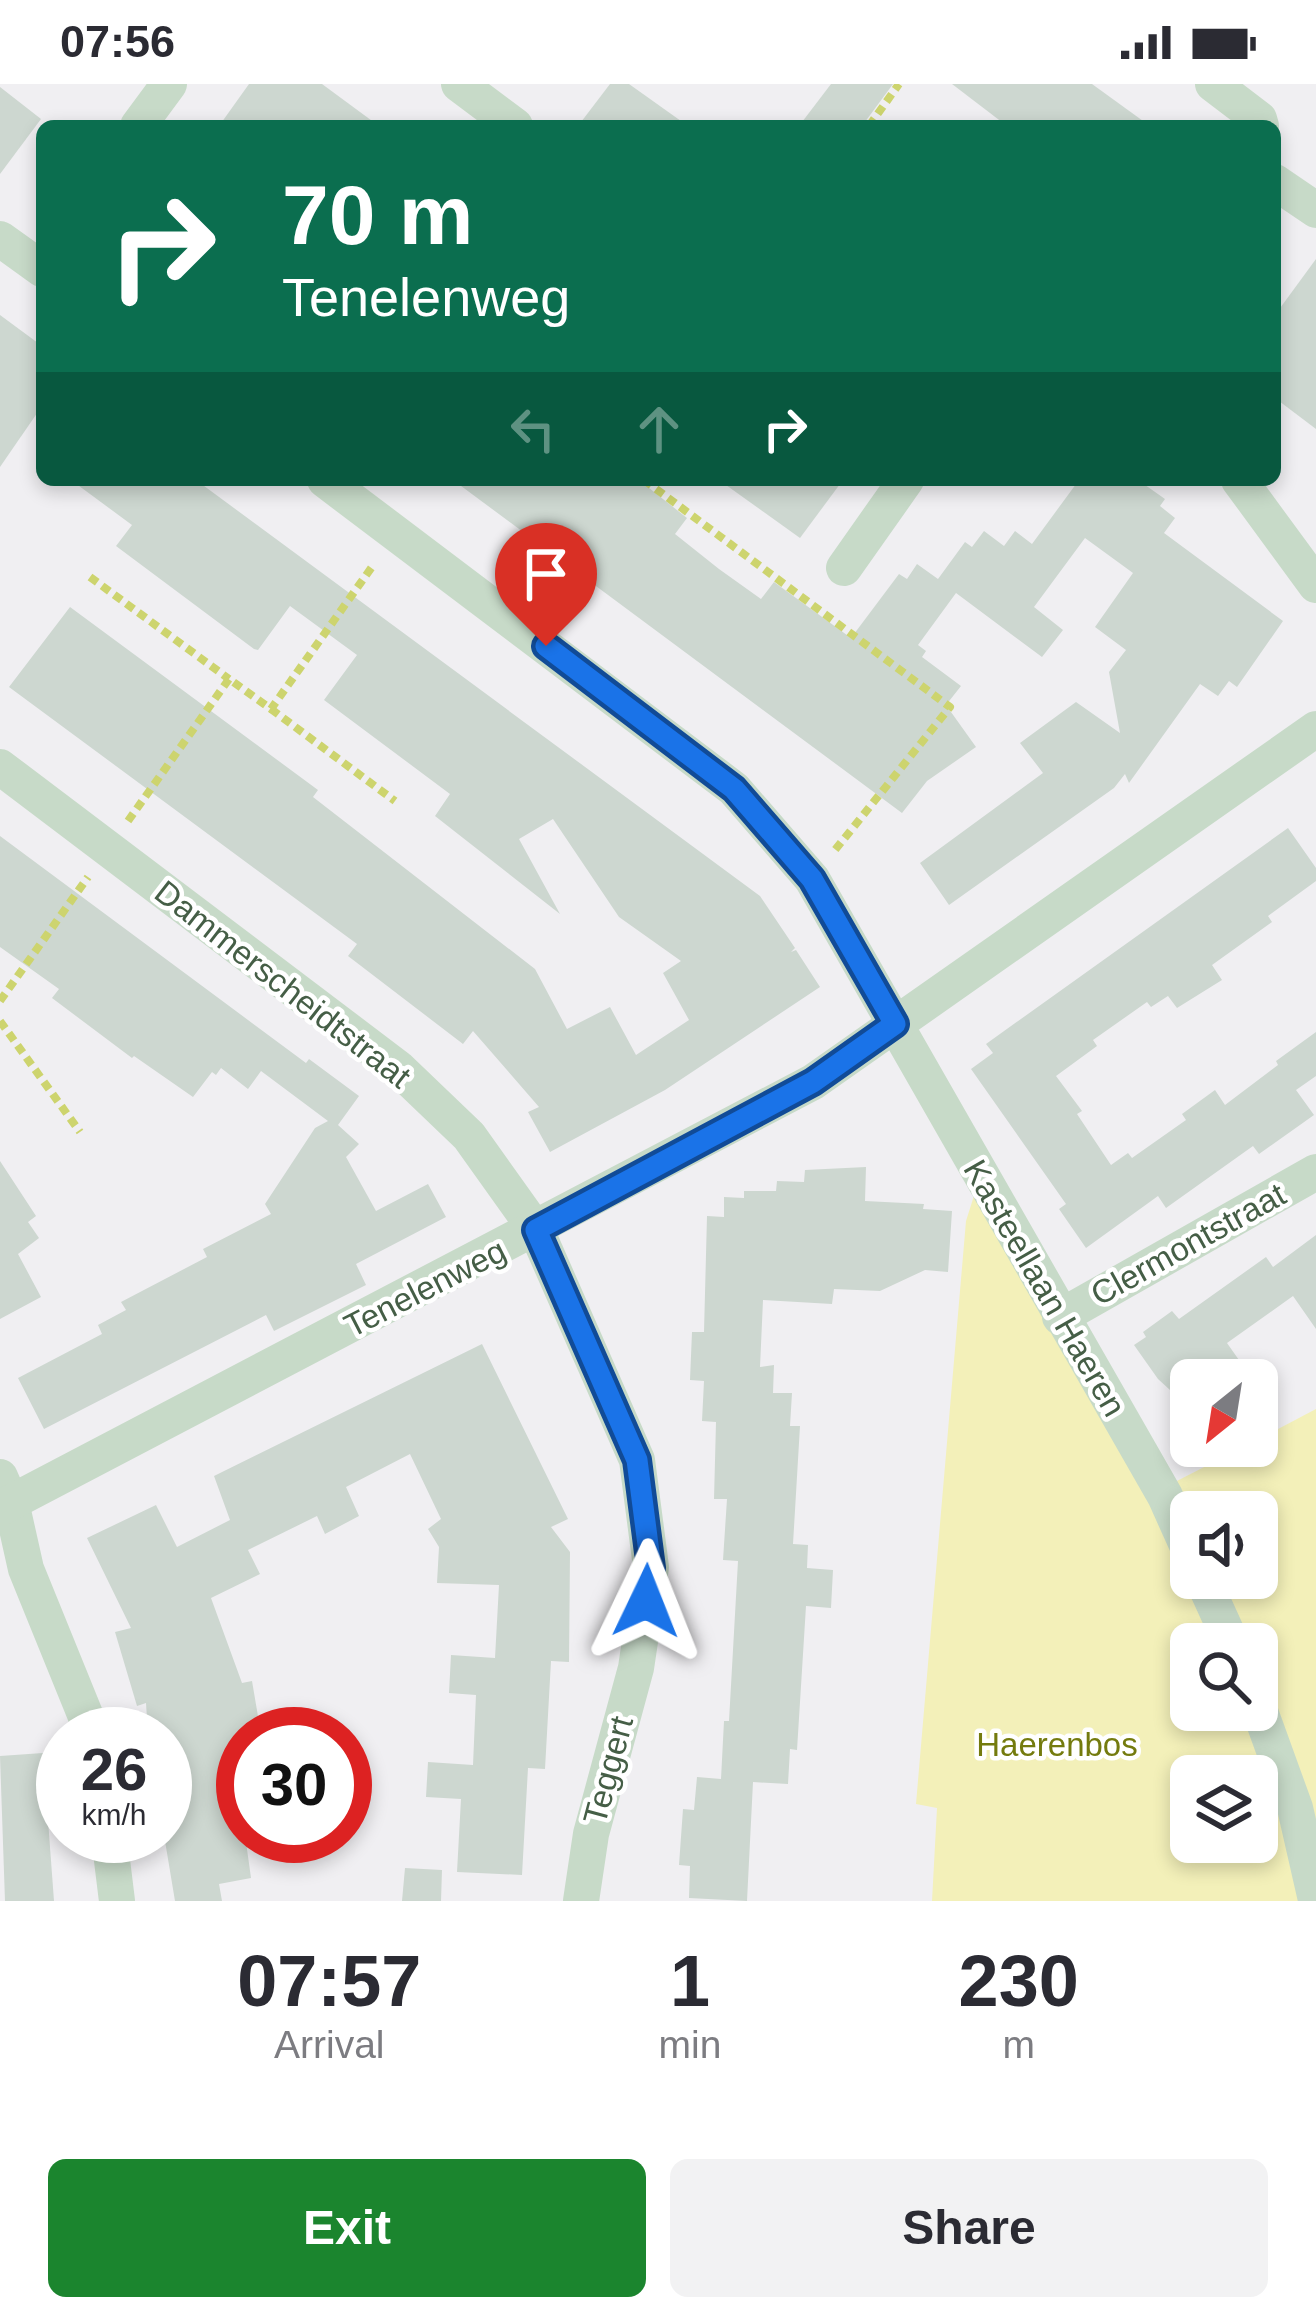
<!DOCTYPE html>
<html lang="en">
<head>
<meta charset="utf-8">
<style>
  :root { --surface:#fff; --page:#f2f2f3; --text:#2b2b33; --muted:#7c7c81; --accent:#1b852e }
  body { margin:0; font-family:Helvetica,sans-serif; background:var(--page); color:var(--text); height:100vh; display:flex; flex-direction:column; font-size:45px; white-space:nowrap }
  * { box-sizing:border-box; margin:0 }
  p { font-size:39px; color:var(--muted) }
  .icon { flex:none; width:66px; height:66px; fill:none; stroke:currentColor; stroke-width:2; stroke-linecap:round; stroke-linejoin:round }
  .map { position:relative; height:1817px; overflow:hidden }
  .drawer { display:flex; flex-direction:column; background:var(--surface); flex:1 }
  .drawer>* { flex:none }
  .guide { position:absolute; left:36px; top:36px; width:1245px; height:366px; border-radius:18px; box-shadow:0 6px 18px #0003; background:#0b6e4f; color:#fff; overflow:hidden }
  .needle { width:78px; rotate:210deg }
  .fabs { position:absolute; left:1170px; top:1275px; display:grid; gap:24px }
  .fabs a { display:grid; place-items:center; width:108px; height:108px; border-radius:18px; background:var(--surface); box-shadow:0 6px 18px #0003; font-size:60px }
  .speed { position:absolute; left:36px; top:1623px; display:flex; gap:24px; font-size:60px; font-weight:700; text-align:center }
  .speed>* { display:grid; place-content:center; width:156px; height:156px; border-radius:50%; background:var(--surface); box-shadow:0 6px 18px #0003; line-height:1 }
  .speed small { font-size:30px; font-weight:400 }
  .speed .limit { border:18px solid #d22; background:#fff; color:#111 }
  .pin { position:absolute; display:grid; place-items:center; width:102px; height:102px; color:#fff; margin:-123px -51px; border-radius:50% 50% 50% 0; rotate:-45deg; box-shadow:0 0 12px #0007 }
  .pin .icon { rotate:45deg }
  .me { position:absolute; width:132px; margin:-66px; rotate:2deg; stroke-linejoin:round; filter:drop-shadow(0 0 9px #0008) }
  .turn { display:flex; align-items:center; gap:42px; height:252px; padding:0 48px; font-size:54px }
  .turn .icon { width:156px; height:156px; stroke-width:2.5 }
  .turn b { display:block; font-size:84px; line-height:102px }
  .lanes { display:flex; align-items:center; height:114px; padding:0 48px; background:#0003; justify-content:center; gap:60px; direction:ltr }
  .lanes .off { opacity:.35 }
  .eta { display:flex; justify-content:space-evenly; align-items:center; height:204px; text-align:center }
  .eta b { font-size:72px; font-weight:800; line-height:84px }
  .action { display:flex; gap:24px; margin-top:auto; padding:24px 48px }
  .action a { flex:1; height:138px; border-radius:18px; background:var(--accent); color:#fff; font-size:48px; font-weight:800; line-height:138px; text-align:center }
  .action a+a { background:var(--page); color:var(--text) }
  .status { display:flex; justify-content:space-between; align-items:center; height:84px; padding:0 60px; background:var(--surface); direction:ltr }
  .status svg { height:33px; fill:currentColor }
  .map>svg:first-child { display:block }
  .green { fill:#f3f0b9; fill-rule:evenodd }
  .building { fill:#cdd7d0 }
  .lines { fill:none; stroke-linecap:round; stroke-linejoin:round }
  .path { stroke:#cdd46e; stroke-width:8; stroke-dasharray:9 6; stroke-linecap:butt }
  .street { stroke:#c7dac8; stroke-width:36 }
  .route-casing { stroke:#114b97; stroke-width:30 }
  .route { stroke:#1a73e8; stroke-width:21 }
  .labels { text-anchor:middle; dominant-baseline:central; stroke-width:9; stroke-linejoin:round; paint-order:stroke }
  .street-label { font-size:33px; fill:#455e46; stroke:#fff }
  .park-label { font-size:33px; fill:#747b0e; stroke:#fff }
</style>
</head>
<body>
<div class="status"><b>07:56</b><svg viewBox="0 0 49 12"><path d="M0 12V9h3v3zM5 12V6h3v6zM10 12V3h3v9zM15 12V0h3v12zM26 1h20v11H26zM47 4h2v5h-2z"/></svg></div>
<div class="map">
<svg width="1316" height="1817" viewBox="0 0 1316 1817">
  <rect width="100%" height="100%" fill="#f0eff2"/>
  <path class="green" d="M984,1080L1173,1399L1245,1362H1257V1356L1316,1325V1817H932L937,1724L916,1720L966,1137ZM1191,1428H1257V1494H1191ZM1191,1560H1257V1626H1191ZM1191,1692H1257V1758H1191Z"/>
  <g class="building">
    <path d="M249,0H322L379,42H219Z"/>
    <path d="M610,0H629L688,42H578Z"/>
    <path d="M831,0H893L862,42H799Z"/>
    <path d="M952,0H1092L1150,42H1007Z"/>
    <path d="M0,3L41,35L0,90Z"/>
    <path d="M1316,175V345L1275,314V231Z"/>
    <path d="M0,231L42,262V322L0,383Z"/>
    <path d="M71,396H196L760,812L795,864L791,868L796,866L820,903L665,1006L550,1068L528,1028L539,1023L473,947L463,960L348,872L357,860L9,603L70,523L318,706L313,713L535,885L567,945L610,923L636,971L689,936L663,889L681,877L619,833L553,735L519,755L560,830L435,732L450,710L324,616L357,571L290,522L258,566L254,565L116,462L132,441Z"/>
    <path d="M453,396H639L687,434L675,450L719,485L761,515L774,498L851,554L899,490L907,495L917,480L938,495L965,458L972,463L984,447L1004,462L1015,447L1032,460L1079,396H1138L1165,415L1160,422L1175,434L1164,449L1283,537L1237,603L1229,597L1218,612L1200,600L1129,699L1125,690L1114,704L949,821L920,779L1043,689L1020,659L1076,618L1120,649L1109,588L1126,566L1095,543L1133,489L1085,454L1034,523L1063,546L1042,573L956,509L918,561L926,567L922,573L961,602L946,621L976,663L927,697L902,729Z"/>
    <path d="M719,396H843L800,454Z"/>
    <path d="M1288,744L1316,784V797L1268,832L1272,838L1212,881L1222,896L1177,924L1168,912L1151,923L1147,918L1093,956L1097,962L1056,992L1082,1027L1077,1030L1111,1081L1128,1069L1132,1074L1186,1036L1182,1030L1215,1006L1225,1021L1278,981L1276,977L1316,948V992L1296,1006L1314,1031L1259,1070L1253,1062L1166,1124L1158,1112L1086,1164L1059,1125L1066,1120L971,985L993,969L986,960Z"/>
    <path d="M0,752L306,979L309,975L359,1012L338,1041L359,1060L346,1073L376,1127L428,1100L446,1133L356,1180L366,1201L274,1247L266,1231L44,1345L18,1294L102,1250L98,1241L126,1226L121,1218L207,1173L203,1165L271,1130L265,1120L315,1044L328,1037L261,987L248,1005L221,984L216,991L212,988L193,1013L134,972L132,974L52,914L59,905L0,863Z"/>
    <path d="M0,1077L36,1132L28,1138L39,1154L18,1170L41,1213L0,1235Z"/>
    <path d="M866,1083L865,1117L924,1120L923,1125L952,1127L948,1188L925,1186L880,1207L834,1205L832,1220L763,1216L760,1283L774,1281L773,1309H792L790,1342H800L793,1460L808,1461L807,1484L833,1486L831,1524L806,1522L797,1666L790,1665L788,1700L753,1698L747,1817L689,1814L690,1782L679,1781L683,1725L694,1726L697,1693L721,1695L724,1637H729L738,1477L723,1476L727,1415H714L716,1338L702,1337L704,1297L690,1296L692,1248H704L707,1132L724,1133V1113L744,1114V1107H776L777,1097L804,1098L805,1086Z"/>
    <path d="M1316,1151V1245L1293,1212L1227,1259L1253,1296H1186L1170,1306L1158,1295L1134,1261L1146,1253L1143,1248L1172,1227L1179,1235L1266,1173L1273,1183Z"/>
    <path d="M482,1260L568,1435L551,1443L570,1468L569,1578L551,1577L545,1685L528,1684L522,1791L457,1788L461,1715L426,1713L428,1678L473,1681L476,1611L449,1609L451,1571L495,1574L499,1501L437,1499L439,1463L428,1445L441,1435L410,1370L346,1403L359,1432L325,1450L317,1432L248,1466L260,1490L211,1514L242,1599L252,1597L261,1650H243V1759L246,1758L251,1794L219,1800L222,1817H175L165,1757V1650H148L146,1619L137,1622L115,1548L131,1544L87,1454L156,1421L177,1463L230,1436L214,1392Z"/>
    <path d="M43,1669L54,1817H5L0,1672Z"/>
    <path d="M405,1784L442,1786L441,1817H402Z"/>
  </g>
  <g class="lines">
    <g class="path">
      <path d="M869,42L899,0"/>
      <path d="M644,396L950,623L835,766"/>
      <path d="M90,493L229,595"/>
      <path d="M271,625L395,717"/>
      <path d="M128,737L229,595L271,625L374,480"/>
      <path d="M0,917L88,793"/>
      <path d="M0,937L80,1048"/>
    </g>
    <g class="street">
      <path d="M459,0L515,42"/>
      <path d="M1213,0L1259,35L1261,42"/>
      <path d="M138,42L169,0"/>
      <path d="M1275,98L1316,126"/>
      <path d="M0,155L42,185"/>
      <path d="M325,396L734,705L812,795L1165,1412L1191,1470"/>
      <path d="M1239,396L1316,501"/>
      <path d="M844,484L906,396"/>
      <path d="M0,683L398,984L469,1052L536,1146L637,1376L651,1483L636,1584L591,1750L581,1817"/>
      <path d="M1060,1233L1316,1088"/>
      <path d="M0,1393L11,1418L26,1485L93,1650"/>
      <path d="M0,1424L813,998L1316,645"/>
      <path d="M1202,1494L1232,1560"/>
      <path d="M1257,1619L1295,1724L1316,1816"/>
      <path d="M109,1752L117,1817"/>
    </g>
  </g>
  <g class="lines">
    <g class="route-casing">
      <path id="route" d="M546,562L734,705L812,795L895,940L813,998L536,1146L637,1376L651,1484L646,1517"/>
    </g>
    <use href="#route" class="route"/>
  </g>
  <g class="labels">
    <g class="street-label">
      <text transform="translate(283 900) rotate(38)">Dammerscheidtstraat</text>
      <text transform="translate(1188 1160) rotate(-29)">Clermontstraat</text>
      <text transform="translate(425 1204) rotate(-27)">Tenelenweg</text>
      <text transform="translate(1045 1204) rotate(60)">Kasteellaan Haeren</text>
      <text transform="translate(608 1686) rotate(-75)">Teggert</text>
    </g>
    <g class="park-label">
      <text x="1057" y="1660">Haerenbos</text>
    </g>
  </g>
</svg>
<div class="fabs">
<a><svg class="needle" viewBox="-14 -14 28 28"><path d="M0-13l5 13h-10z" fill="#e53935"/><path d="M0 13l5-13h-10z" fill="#7c7c81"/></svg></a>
<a><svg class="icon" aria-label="sound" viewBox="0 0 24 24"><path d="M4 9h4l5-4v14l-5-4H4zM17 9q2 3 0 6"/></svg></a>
<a><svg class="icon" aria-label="search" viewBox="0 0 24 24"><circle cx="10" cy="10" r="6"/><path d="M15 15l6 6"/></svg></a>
<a><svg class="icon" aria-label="layers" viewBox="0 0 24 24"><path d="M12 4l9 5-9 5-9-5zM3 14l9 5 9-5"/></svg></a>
</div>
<div class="speed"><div>26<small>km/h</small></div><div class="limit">30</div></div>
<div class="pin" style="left:546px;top:562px;background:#d93025"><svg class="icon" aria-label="arrive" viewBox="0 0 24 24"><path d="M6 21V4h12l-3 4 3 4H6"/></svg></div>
<svg class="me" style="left:646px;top:1517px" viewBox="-20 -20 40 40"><path d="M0-17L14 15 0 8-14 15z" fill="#1a73e8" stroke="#fff" stroke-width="4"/></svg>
<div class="guide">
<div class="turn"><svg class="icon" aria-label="right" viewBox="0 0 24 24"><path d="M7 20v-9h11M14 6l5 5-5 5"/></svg><div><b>70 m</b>Tenelenweg</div></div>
<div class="lanes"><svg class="icon off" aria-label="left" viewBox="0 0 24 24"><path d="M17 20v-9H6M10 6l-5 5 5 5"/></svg><svg class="icon off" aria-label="ahead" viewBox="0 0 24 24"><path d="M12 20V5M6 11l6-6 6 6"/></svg><svg class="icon" aria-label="right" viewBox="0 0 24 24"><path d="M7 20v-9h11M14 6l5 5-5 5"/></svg></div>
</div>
</div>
<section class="drawer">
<div class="eta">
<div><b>07:57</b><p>Arrival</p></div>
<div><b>1</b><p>min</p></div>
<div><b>230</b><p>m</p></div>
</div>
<div class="action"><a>Exit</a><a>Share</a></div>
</section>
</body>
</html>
